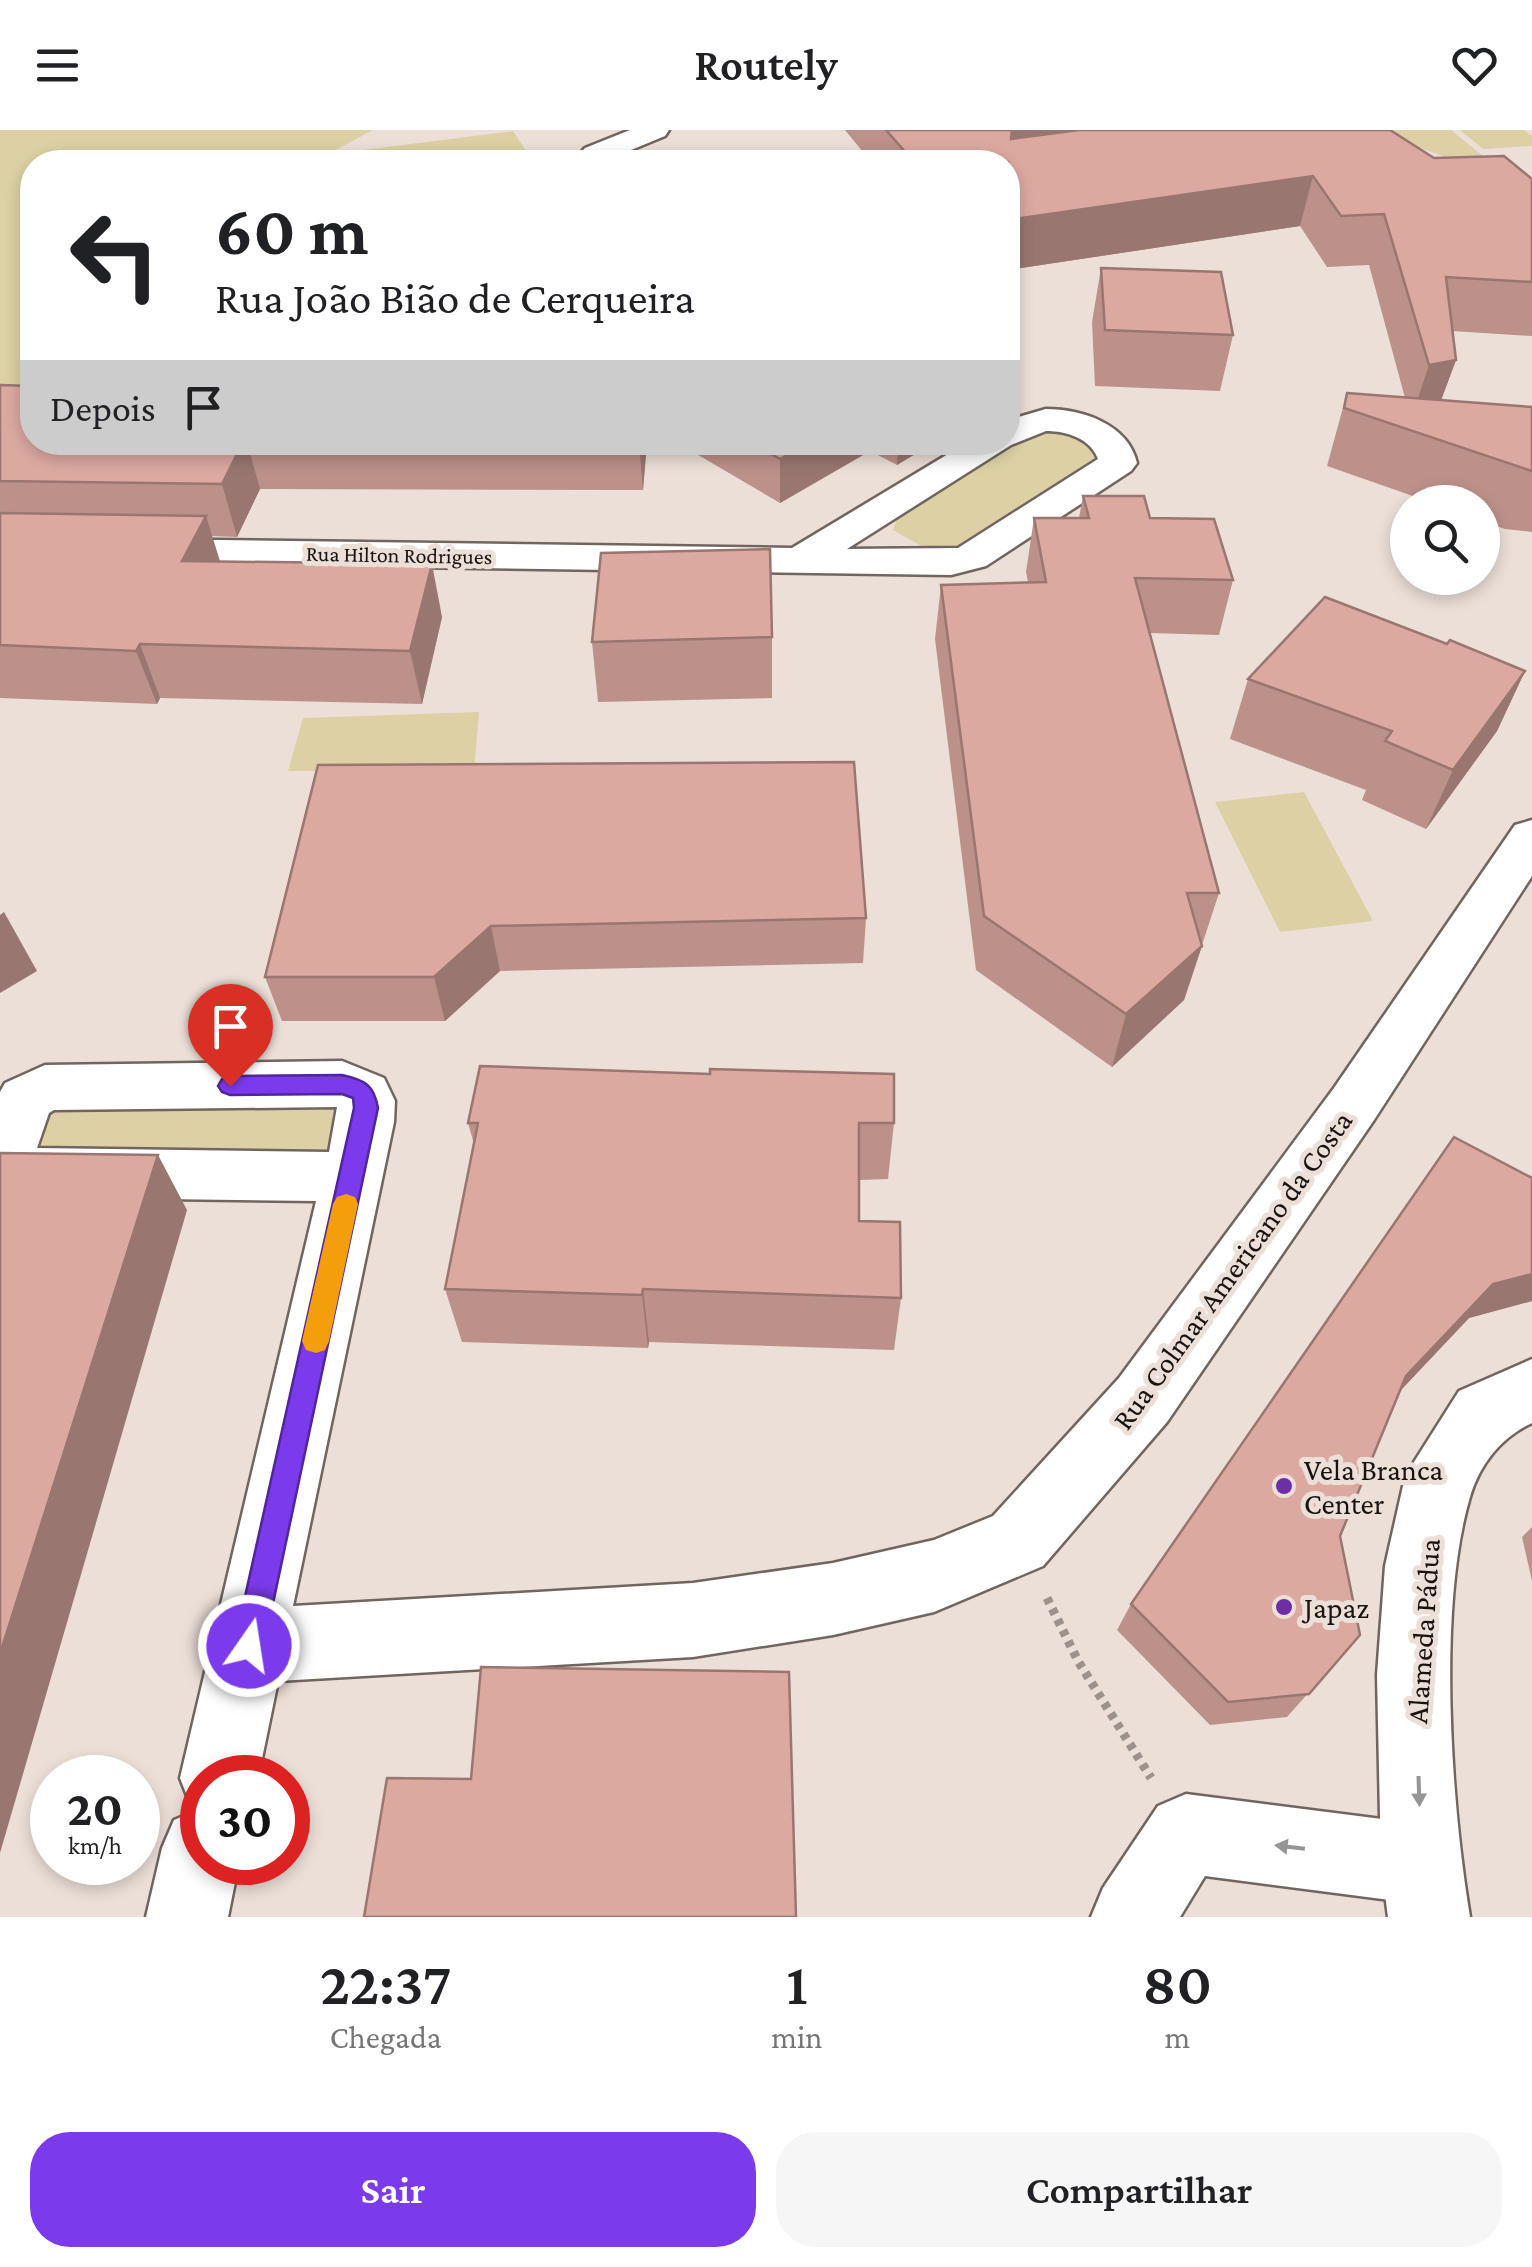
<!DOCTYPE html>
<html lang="pt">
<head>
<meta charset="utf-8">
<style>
  :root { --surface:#fff; --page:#f6f6f6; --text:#202124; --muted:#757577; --accent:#7c3aed }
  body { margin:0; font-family:"Crimson Pro",serif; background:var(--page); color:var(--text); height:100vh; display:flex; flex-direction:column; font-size:38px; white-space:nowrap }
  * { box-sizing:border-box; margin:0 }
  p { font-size:32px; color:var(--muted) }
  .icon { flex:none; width:55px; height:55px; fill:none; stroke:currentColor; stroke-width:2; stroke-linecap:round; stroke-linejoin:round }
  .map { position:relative; height:1787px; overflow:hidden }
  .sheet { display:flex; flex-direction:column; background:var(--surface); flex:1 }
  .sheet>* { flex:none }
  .guide { position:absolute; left:20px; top:20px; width:1000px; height:305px; border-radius:40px; box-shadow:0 5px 15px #0003; background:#fff; color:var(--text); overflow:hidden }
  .buttons { position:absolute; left:1390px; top:355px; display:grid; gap:20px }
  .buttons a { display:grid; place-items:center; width:110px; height:110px; border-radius:50%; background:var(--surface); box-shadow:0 5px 15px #0003; font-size:50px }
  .speed { position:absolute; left:30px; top:1625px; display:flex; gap:20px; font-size:50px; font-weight:700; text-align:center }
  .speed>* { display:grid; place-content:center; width:130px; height:130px; border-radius:50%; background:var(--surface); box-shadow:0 5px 15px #0003; line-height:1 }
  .speed small { font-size:25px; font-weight:400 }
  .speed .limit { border:15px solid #d22; background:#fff; color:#111 }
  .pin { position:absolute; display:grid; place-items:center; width:85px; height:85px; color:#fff; margin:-102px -42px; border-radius:50% 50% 50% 0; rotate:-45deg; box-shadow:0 0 10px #0007 }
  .pin .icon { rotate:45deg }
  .me { position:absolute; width:110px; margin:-55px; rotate:13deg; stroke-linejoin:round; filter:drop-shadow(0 0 8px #0008) }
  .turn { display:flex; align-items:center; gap:35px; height:210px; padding:0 30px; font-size:45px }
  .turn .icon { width:130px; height:130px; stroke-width:2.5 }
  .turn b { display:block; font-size:70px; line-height:85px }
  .then { display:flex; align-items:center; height:95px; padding:0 30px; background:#0003; gap:20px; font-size:38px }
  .eta { display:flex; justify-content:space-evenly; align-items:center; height:170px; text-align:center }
  .eta b { font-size:60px; font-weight:600; line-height:70px }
  .button { display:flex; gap:20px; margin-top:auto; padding:20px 30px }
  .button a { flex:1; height:115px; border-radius:40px; background:var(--accent); color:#fff; font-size:40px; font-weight:600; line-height:115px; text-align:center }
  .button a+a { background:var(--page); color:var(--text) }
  header { display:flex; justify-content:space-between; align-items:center; height:130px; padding:0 30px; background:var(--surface); font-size:45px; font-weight:600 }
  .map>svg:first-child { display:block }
  .green { fill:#dcd0a4 }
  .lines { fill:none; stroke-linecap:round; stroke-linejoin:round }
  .minor-casing { stroke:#71665f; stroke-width:5 }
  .tertiary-casing { stroke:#71665f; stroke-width:5 }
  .path { stroke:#9c928d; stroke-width:9; stroke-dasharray:6 6; stroke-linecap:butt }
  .minor { fill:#fff; fill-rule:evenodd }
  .tertiary { fill:#fff; fill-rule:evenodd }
  .wall { fill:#bc918a }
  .shaded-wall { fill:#997670 }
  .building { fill:#dba9a0; stroke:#997670; stroke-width:2.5 }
  .oneway { fill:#979593 }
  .route { fill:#7c3aed; stroke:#51269a; stroke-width:2.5 }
  .slow { fill:#f59e0b }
  .poi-dot { fill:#6c2fa5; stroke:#ecdfd8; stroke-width:4 }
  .labels { text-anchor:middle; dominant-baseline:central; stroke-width:10; stroke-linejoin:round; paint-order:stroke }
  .far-street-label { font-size:22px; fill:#171310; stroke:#ecdfd8 }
  .near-street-label { font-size:30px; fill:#171310; stroke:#ecdfd8 }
  .near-poi-label { font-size:30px; fill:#171310; stroke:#ecdfd8; text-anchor:start }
</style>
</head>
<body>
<header><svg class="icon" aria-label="menu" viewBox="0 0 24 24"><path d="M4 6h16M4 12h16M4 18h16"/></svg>Routely<svg class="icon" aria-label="heart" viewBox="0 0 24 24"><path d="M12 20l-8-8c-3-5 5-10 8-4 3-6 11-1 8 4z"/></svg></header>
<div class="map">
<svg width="1532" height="1787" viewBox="0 0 1532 1787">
  <rect width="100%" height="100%" fill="#ecdfd8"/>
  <g class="green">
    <path d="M0,0H373L313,32H32V258L0,262Z"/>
    <path d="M1332,0H1451L1494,35L1472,36L1420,18Z"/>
    <path d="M1460,0H1524L1532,6V16L1483,19Z"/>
    <path d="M513,1L528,24L461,32H367L363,20Z"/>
    <path d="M1060,297L1098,316L1097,334L970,415L932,422L893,400L902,375L1030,299Z"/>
    <path d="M479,582L474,641H288L303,588Z"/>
    <path d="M1304,662L1373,791L1280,802L1215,672Z"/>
    <path d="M362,971L342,1043L17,1045L45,975Z"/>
  </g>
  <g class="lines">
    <g class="minor-casing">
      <g id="minor">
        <path d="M630,0H669L665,6L602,32H572L585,18Z"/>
        <path d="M1046,279C1082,279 1128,294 1137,333L1131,341L986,436L951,445L0,431V407L792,418L968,312H1008V290ZM1046,301C1067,301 1091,309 1098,329L958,418L847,419L1011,315Z"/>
        <path d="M1532,690V746L1374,990L1167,1292L1043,1436L934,1482L833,1505L693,1527L278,1551L258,1648H202V1732H239L228,1787H146L162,1718L174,1690L200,1679L191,1676L180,1648L316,1071L12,1067L0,1063V962L5,953L45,935L342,931L384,948L395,971L394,992L293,1476L693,1453L833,1433L934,1410L993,1386L1119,1248L1334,958L1515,695ZM337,977L329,1022L37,1018L49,983L54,980Z"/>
        <path d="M1186,1664L1421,1694L1450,1705L1461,1734L1450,1763L1421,1774L1205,1746L1180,1787H1091L1103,1758L1158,1676Z"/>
      </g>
    </g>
    <g class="tertiary-casing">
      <path id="tertiary" d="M1532,1229V1293C1502,1307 1480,1333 1470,1367C1437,1478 1451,1672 1470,1787H1388L1381,1734L1377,1545L1385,1436L1403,1356L1414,1332L1459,1261Z"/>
    </g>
    <path class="path" d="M1047,1468L1078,1531L1151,1648"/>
    <use href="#minor" class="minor"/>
    <use href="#tertiary" class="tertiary"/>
  </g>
  <g class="wall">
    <path d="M845,0H1390L1434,28L1532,49V206L1452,201L1456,230L1441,270L1532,277V402L1505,399L1482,391V372H1430L1327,336L1347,263L1405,268L1369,135L1327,137L1300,96L1008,140V32H871Z"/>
    <path d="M1101,138L1233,205L1220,261L1095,256L1092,192Z"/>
    <path d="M0,255L32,312H647L643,360L260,359L237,407L212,406L220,432L442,487L422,574L160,568L157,574L0,568Z"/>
    <path d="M676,312H935L897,335L870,321L780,373Z"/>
    <path d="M1083,366L1150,388L1233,450L1219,505L1149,503L1219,763L1184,870L1112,937L976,840L935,509L941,455L1028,452L1026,442L1034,388H1079Z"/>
    <path d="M772,507V568L598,572L592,512Z"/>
    <path d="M1447,514L1525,541L1497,601L1426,699L1362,670L1366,660L1230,609L1248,549Z"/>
    <path d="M318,635L866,788L863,833L500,841L445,891H282L265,847Z"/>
    <path d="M710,944L894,993L888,1049L859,1050V1091L901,1168L894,1220L649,1212L648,1218L462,1212L445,1159L474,1014L468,993Z"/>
    <path d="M1532,1048V1171L1469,1188L1400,1261L1340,1406L1360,1505L1287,1587L1210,1595L1117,1500L1131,1474Z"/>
    <path d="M1532,1397V1451L1522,1407Z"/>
  </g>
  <g class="shaded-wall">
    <path d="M1011,0H1276L1008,33Z"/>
    <path d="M1313,46L1300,96L1008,140V90Z"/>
    <path d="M1456,230L1436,284L1411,289L1429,235Z"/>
    <path d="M243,312H247L260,359L237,407L222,354Z"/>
    <path d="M639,312H647L643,360Z"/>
    <path d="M810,312H871L870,321L780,373V329Z"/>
    <path d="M898,312H935L897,335Z"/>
    <path d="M206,386L222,438L182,431Z"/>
    <path d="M432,434L442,487L422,574L410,521Z"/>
    <path d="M140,514L160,568L157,574L136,521Z"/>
    <path d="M1525,541L1497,601L1426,699L1453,640Z"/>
    <path d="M4,782L37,841L0,863V785Z"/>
    <path d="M491,796L500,841L445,891L434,847Z"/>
    <path d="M1202,816L1184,870L1112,937L1126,884Z"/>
    <path d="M158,1025L187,1080L0,1723V1524Z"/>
    <path d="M1532,1144V1171L1469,1188L1384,1278L1406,1246L1493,1154Z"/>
    <path d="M643,1159L649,1212L648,1218L642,1165Z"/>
  </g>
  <g class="building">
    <path d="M886,0H1012L1011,9L1079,0H1390L1434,28L1504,26L1532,49V152L1446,147L1456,230L1429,235L1384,84L1341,86L1313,46L1008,90V32H914Z"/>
    <path d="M1101,138L1221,142L1233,205L1105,200Z"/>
    <path d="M0,255L32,256V312H243L222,354L0,351Z"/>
    <path d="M1347,263L1532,277V341L1344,278Z"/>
    <path d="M751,312H810L780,329Z"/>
    <path d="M1083,366H1144L1150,388L1214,389L1233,450L1135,448L1219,763H1187L1202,816L1126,884L984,786L941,455L1046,452L1034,388H1089Z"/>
    <path d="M0,383L206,386L182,431L432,434L410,521L140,514L136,521L0,515Z"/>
    <path d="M770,419L772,507L592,512L601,423Z"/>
    <path d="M1325,467L1447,514L1450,510L1525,541L1453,640L1385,611L1392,601L1248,549Z"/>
    <path d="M854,632L866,788L491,796L434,847H265L318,635Z"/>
    <path d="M480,936L710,944V939L894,944V993H859V1091L900,1092L901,1168L643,1159L642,1165L445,1159L478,993H468Z"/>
    <path d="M1454,1007L1532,1048V1144L1493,1154L1406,1246L1340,1406L1360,1505L1309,1564L1228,1572L1131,1474Z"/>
    <path d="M0,1023L158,1025L0,1524Z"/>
    <path d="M481,1537L789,1542L796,1787H364L387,1648L471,1649Z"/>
  </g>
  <defs><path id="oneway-solid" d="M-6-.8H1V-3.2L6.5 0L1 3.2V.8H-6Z" transform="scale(2.5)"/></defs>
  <g class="oneway">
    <use href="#oneway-solid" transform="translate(1419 1661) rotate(88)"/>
    <use href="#oneway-solid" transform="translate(1290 1717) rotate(-173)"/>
  </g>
  <path class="route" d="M342,945C365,950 374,955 378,978L264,1516L260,1526L249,1531L238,1526L234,1516L354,978L353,968L342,964L230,965L222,962L218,956L222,949L230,946Z"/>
  <path class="slow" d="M346,1064L355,1067L358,1074L329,1211L325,1220L316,1223L306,1220L302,1211L333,1074L337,1067Z"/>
  <g class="poi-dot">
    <circle cx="1284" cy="1356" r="10"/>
    <circle cx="1284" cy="1477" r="10"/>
  </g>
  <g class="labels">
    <g class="far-street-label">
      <text transform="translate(399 425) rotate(1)">Rua Hilton Rodrigues</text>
    </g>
    <g class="near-street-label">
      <text transform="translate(1232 1140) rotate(-54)">Rua Colmar Americano da Costa</text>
      <text transform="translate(1423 1501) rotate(-86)">Alameda Pádua</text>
    </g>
    <g class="near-poi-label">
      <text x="1304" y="1339">Vela Branca<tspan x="1304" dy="34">Center</tspan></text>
      <text x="1304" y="1477">Japaz</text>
    </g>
  </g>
</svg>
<div class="buttons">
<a><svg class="icon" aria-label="search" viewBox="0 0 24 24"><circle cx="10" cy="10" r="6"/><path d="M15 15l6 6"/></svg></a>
</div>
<div class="speed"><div>20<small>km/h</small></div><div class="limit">30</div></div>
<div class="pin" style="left:230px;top:956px;background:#d93025"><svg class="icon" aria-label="arrive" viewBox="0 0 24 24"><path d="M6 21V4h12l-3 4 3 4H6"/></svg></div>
<svg class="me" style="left:249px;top:1516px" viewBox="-20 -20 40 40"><circle r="17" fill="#7c3aed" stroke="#fff" stroke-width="3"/><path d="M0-11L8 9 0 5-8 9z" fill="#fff"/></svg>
<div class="guide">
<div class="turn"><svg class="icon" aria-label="left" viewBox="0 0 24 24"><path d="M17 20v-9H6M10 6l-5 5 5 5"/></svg><div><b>60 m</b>Rua João Bião de Cerqueira</div></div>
<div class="then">Depois<svg class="icon" aria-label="arrive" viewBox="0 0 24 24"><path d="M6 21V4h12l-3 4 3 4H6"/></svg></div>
</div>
</div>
<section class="sheet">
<div class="eta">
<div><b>22:37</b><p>Chegada</p></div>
<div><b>1</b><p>min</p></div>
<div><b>80</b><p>m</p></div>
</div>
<div class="button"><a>Sair</a><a>Compartilhar</a></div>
</section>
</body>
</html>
